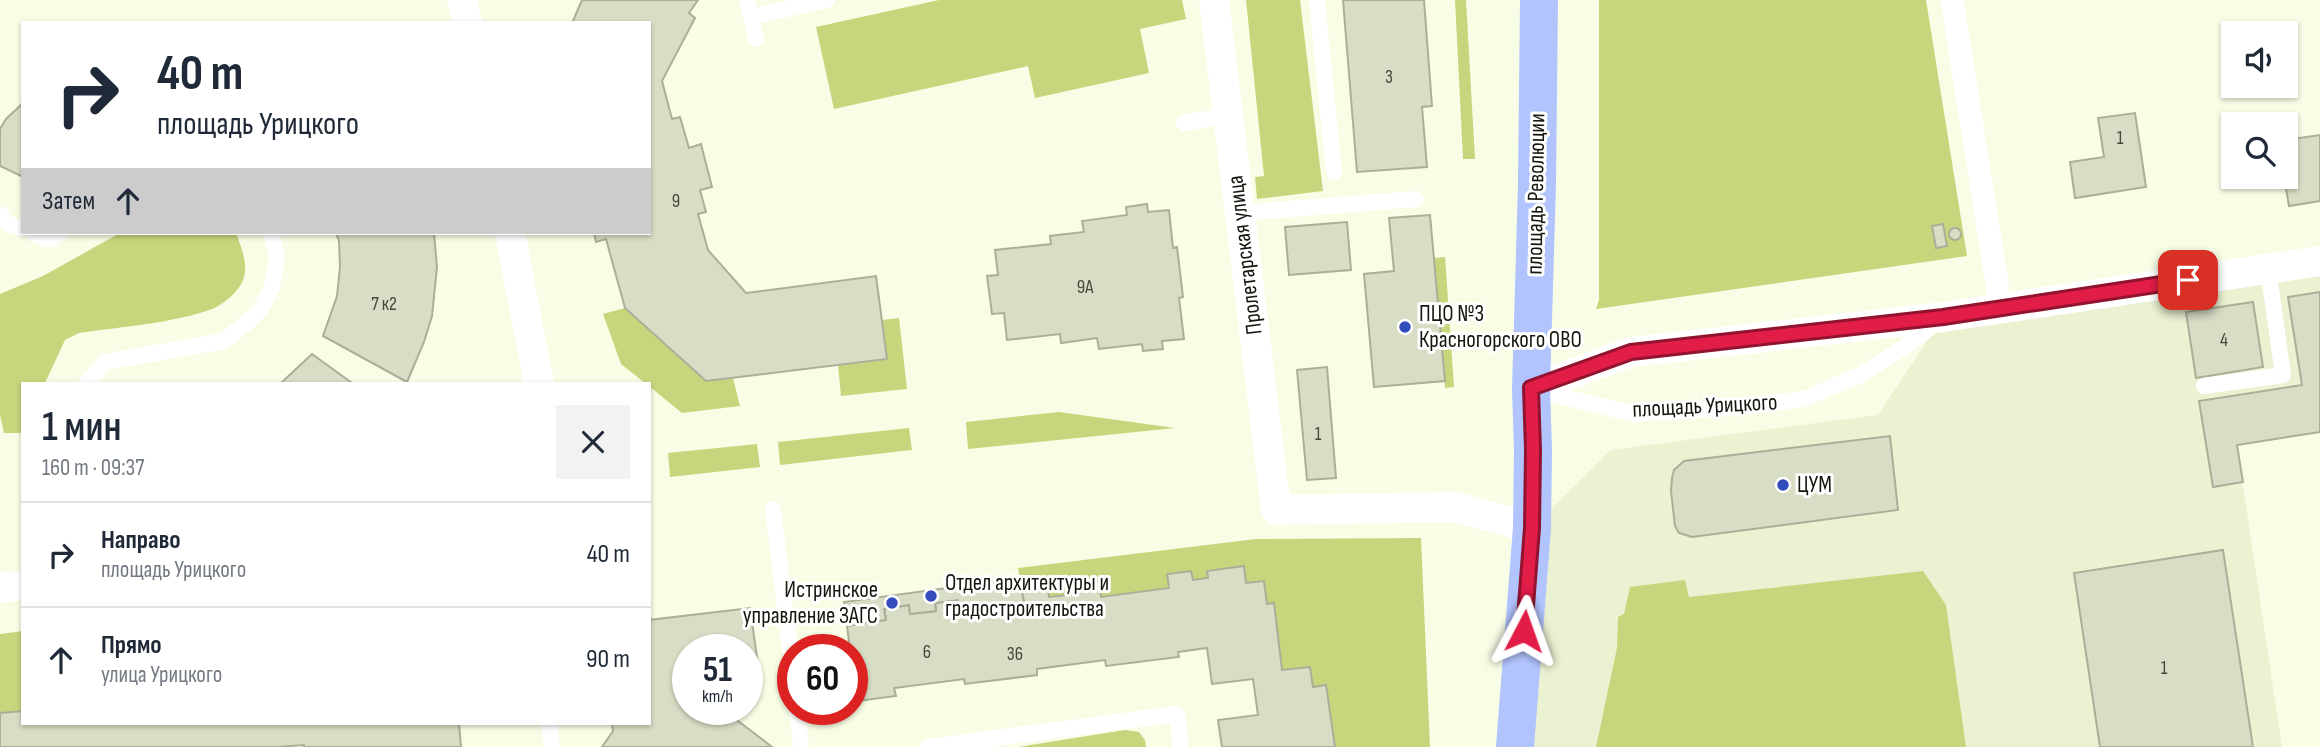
<!DOCTYPE html>
<html lang="ru">
<head>
<meta charset="utf-8">
<style>
  :root { --surface:#fff; --page:#f2f2f3; --text:#1f2937; --muted:#747a83; --line:#e0e1e3 }
  body { margin:0; font-family:"Sofia Sans Condensed",sans-serif; background:var(--page); color:var(--text); height:100vh; display:flex; flex-direction:column; font-size:26px; white-space:nowrap }
  * { box-sizing:border-box; margin:0 }
  p { font-size:23px; color:var(--muted) }
  .icon { flex:none; width:38px; height:38px; fill:none; stroke:currentColor; stroke-width:2; stroke-linecap:round; stroke-linejoin:round }
  .map { position:relative; flex:1; overflow:hidden }
  .sheet { position:absolute; left:21px; top:382px; width:630px; height:343px; display:flex; flex-direction:column; background:var(--surface); border-radius:0px; box-shadow:0 2px 5px #0004 }
  .sheet>* { flex:none }
  .top-card { position:absolute; left:21px; top:21px; width:630px; height:214px; border-radius:0px; box-shadow:0 2px 5px #0004; background:#fff; color:var(--text); overflow:hidden }
  .fabs { position:absolute; left:2221px; top:21px; display:grid; gap:14px }
  .fabs a { display:grid; place-items:center; width:77px; height:77px; border-radius:0px; background:var(--surface); box-shadow:0 2px 5px #0004; font-size:35px }
  .speed { position:absolute; left:672px; top:634px; display:flex; gap:14px; font-size:35px; font-weight:700; text-align:center }
  .speed>* { display:grid; place-content:center; width:91px; height:91px; border-radius:50%; background:var(--surface); box-shadow:0 2px 5px #0004; line-height:1 }
  .speed small { font-size:18px; font-weight:400 }
  .speed .limit { border:10px solid #d22; background:#fff; color:#111 }
  .pin { position:absolute; display:grid; place-items:center; width:60px; height:60px; color:#fff; margin:-30px; border-radius:14px; box-shadow:0 4px 10px #0006 }
  .me { position:absolute; width:77px; margin:-38px; rotate:4deg; stroke-linejoin:round; filter:drop-shadow(0 0 5px #0008) }
  .turn { display:flex; align-items:center; gap:24px; height:147px; padding:0 21px; font-size:32px }
  .turn .icon { width:91px; height:91px; stroke-width:2.5 }
  .turn b { display:block; font-size:49px; line-height:60px }
  .then { display:flex; align-items:center; height:66px; padding:0 21px; background:#0003; gap:14px; font-size:26px }
  .round { display:grid; place-items:center; flex:none; width:74px; height:74px; border-radius:0px; background:var(--page) }
  .head { display:flex; align-items:center; justify-content:space-between; height:119px; padding:0 21px }
  h1 { font-size:42px; font-weight:600; line-height:52px }
  ul { padding:0; list-style:none }
  li { display:flex; align-items:center; gap:21px; height:105px; padding:0 21px; border-top:2px solid var(--line) }
  li div { flex:1 }
  li b { display:block; font-size:26px }
  li em { font-style:normal }
  .map>svg:first-child { display:block }
  .built { fill:#ebf2d2 }
  .green { fill:#c6d67d }
  .building { fill:#d8ddc5; stroke:#aaaf98; stroke-width:2 }
  .lines { fill:none; stroke-linecap:round; stroke-linejoin:round }
  .service { stroke:#fff; stroke-width:16 }
  .pedestrian { stroke:#fff; stroke-width:23 }
  .minor { stroke:#fff; stroke-width:30 }
  .primary { stroke:#b2c4fe; stroke-width:38 }
  .route-casing { stroke:#92132f; stroke-width:18 }
  .route { stroke:#e11d48; stroke-width:12 }
  .poi-dot { fill:#344dbe; stroke:#fff; stroke-width:2.5 }
  .labels { text-anchor:middle; dominant-baseline:central; stroke-width:6; stroke-linejoin:round; paint-order:stroke }
  .number-label { font-size:19px; fill:#46483c }
  .street-label { font-size:23px; fill:#15170e; stroke:#fff }
  .poi-label { font-size:23px; fill:#15170e; stroke:#fff; text-anchor:start }
</style>
</head>
<body>
<div class="map">
<svg width="2320" height="747" viewBox="0 0 2320 747">
  <rect width="100%" height="100%" fill="#f8fde5"/>
  <path class="built" d="M2320,261V432L2237,446L2282,747H1515L1532,528L1611,450L1878,415L1943,317Z"/>
  <g class="green">
    <path d="M939,0H1182L1186,19L1140,29L1149,73L1035,98L1028,66L834,109L816,27Z"/>
    <path d="M1246,0H1300L1323,191L1257,199L1255,177L1264,176Z"/>
    <path d="M1455,0H1466L1475,159H1463Z"/>
    <path d="M1599,0H1926L1967,256L1596,309L1599,300Z"/>
    <path d="M120,233H236C241,247 249,265 243,280C239,291 223,305 212,309C174,323 120,327 79,333L65,340L45,383H23V433H4L0,415V294L43,276Z"/>
    <path d="M1445,257L1454,387L1445,388L1434,258Z"/>
    <path d="M625,308L705,381L733,378L740,406L682,413L649,386V383H645L621,364L603,314Z"/>
    <path d="M899,318L907,389L841,396L838,364L887,359L882,320Z"/>
    <path d="M1059,412L1175,428L968,449L966,422Z"/>
    <path d="M909,428L912,450L780,465L778,442Z"/>
    <path d="M757,444L760,467L670,477L668,453Z"/>
    <path d="M1421,538L1430,747H1335L1326,686L1313,687L1310,667L1282,670L1274,604H1267L1264,581L1246,583L1243,566L1208,570V578L1193,580L1167,575L1169,588L1101,597L1098,582L1075,585V594L1049,597L1048,587L1022,590L1018,568L1256,539Z"/>
    <path d="M1923,571L1946,605L1966,747H1596L1617,648L1618,617L1624,614L1630,587L1685,580L1689,597Z"/>
    <path d="M23,631V711L0,713V634Z"/>
    <path d="M1125,730L1139,732L1145,740L1146,747H1018Z"/>
  </g>
  <g class="building">
    <path d="M582,0H698L689,13L695,18L662,81L672,119L680,117L689,148L701,144L712,187L700,190L706,212L698,214L708,250L746,293L876,276L887,359L706,381L625,308L606,239L596,242L594,233H649V23H572Z"/>
    <path d="M1343,0H1424L1432,106L1422,107L1427,167L1357,172Z"/>
    <path d="M23,103V177L0,166V129L6,119Z"/>
    <path d="M2135,113L2146,187L2075,198L2070,162L2104,157L2098,118Z"/>
    <path d="M2320,135V201L2289,206L2284,177L2286,140Z"/>
    <path d="M1147,204L1148,212L1169,210L1173,248L1177,247L1183,297L1179,298L1184,339L1162,341L1163,349L1143,351L1142,344L1099,349L1097,338L1061,343L1060,334L1007,340L1004,313L992,314L987,276L998,275L995,250L1051,244L1050,236L1084,232L1082,221L1127,215L1126,207Z"/>
    <path d="M1430,215L1445,381L1374,387L1364,274L1394,271L1389,218Z"/>
    <path d="M1347,222L1351,270L1289,275L1285,227Z"/>
    <path d="M1943,224L1947,246L1936,248L1932,226Z"/>
    <circle cx="1955" cy="234" r="6"/>
    <path d="M336,233H434L437,267L432,316L424,342L407,382L323,336L337,296L340,267L339,241Z"/>
    <path d="M2320,292V432L2237,445L2243,482L2213,487L2199,401L2302,385L2288,297Z"/>
    <path d="M2253,302L2263,367L2196,378L2186,312Z"/>
    <path d="M312,354L352,383H281Z"/>
    <path d="M1327,367L1336,478L1307,480L1297,370Z"/>
    <path d="M1890,436L1898,510L1692,537L1679,533L1675,526L1671,491L1672,478L1674,470L1684,461Z"/>
    <path d="M2223,550L2253,747H2100L2074,573Z"/>
    <path d="M1244,566L1246,583L1264,581L1267,604L1274,603L1282,670L1310,667L1313,687L1326,685L1335,747H1222L1218,720L1258,715L1253,679L1212,684L1207,648L1178,652L1179,657L1106,666L1105,660L1037,669V675L965,684L964,679L894,688L896,696L858,701L852,649H850L847,626L886,620L884,609L909,605L910,614L936,611L935,603L958,600L960,613L1024,604L1022,590L1048,587L1049,597L1075,594L1074,585L1099,582L1101,597L1169,588L1167,574L1191,571L1193,580L1208,578L1207,571Z"/>
    <path d="M1020,578L1024,604L960,613L958,600L935,603L936,611L910,614L909,605L884,609L886,620L847,626L844,602Z"/>
    <path d="M750,608L758,664L747,666V649H688V709H729V714L772,747H602L613,731L612,723H649V620Z"/>
    <path d="M23,711V723H459L461,747H304V745L277,747H0V713Z"/>
  </g>
  <g class="lines">
    <g class="service">
      <path d="M747,0L756,39"/>
      <path d="M1317,0L1334,172"/>
      <path d="M751,17L827,0"/>
      <path d="M1184,123L1229,115"/>
      <path d="M1240,213L1416,199"/>
      <path d="M0,214L6,223L23,229"/>
      <path d="M32,233L49,240L60,233"/>
      <path d="M87,383L105,362L224,341L259,312L272,288L277,257L271,233"/>
      <path d="M2204,386L2283,375L2268,268"/>
      <path d="M1539,391L1634,414L1739,407L1804,399L1860,375L1905,347L1936,323"/>
      <path d="M773,509L793,674"/>
      <path d="M797,709L801,747"/>
      <path d="M549,723L552,747"/>
      <path d="M928,747L1177,714L1181,747"/>
    </g>
    <path class="pedestrian" d="M1952,0L1998,290"/>
    <g class="minor">
      <path d="M462,0L467,23"/>
      <path d="M1214,0L1276,510L1456,507L1532,528"/>
      <path d="M510,233L539,383"/>
      <path d="M1531,389L1631,352L1943,317L2320,261"/>
      <path d="M0,588L23,585"/>
    </g>
    <path class="primary" d="M1515,747L1532,528L1533,450L1531,389L1537,184L1539,0"/>
  </g>
  <g class="lines">
    <g class="route-casing">
      <path id="route" d="M1524,631L1532,528L1533,450L1531,388L1631,352L1943,317L2188,280"/>
    </g>
    <use href="#route" class="route"/>
  </g>
  <g class="poi-dot">
    <circle cx="1405" cy="327" r="7"/>
    <circle cx="1783" cy="485" r="7"/>
    <circle cx="931" cy="596" r="7"/>
    <circle cx="892" cy="603" r="7"/>
  </g>
  <g class="labels">
    <g class="number-label">
      <text x="1389" y="77">3</text>
      <text x="2120" y="138">1</text>
      <text x="676" y="201">9</text>
      <text x="1085" y="287">9А</text>
      <text x="384" y="304">7 к2</text>
      <text x="2224" y="340">4</text>
      <text x="1318" y="434">1</text>
      <text x="927" y="652">6</text>
      <text x="1015" y="654">36</text>
      <text x="2164" y="668">1</text>
    </g>
    <g class="street-label">
      <text transform="translate(1536 194) rotate(-89)">площадь Революции</text>
      <text transform="translate(1245 255) rotate(-97)">Пролетарская улица</text>
      <text transform="translate(1705 406) rotate(-3)">площадь Урицкого</text>
    </g>
    <g class="poi-label">
      <text x="1419" y="314">ПЦО №3<tspan x="1419" dy="26">Красногорского ОВО</tspan></text>
      <text x="1797" y="485">ЦУМ</text>
      <text x="945" y="583">Отдел архитектуры и<tspan x="945" dy="26">градостроительства</tspan></text>
      <text x="878" y="590" text-anchor="end">Истринское<tspan x="878" dy="26">управление ЗАГС</tspan></text>
    </g>
  </g>
</svg>
<div class="fabs">
<a><svg class="icon" aria-label="sound" viewBox="0 0 24 24"><path d="M4 9h4l5-4v14l-5-4H4zM17 9q2 3 0 6"/></svg></a>
<a><svg class="icon" aria-label="search" viewBox="0 0 24 24"><circle cx="10" cy="10" r="6"/><path d="M15 15l6 6"/></svg></a>
</div>
<div class="speed"><div>51<small>km/h</small></div><div class="limit">60</div></div>
<div class="pin" style="left:2188px;top:280px;background:#d93025"><svg class="icon" aria-label="arrive" viewBox="0 0 24 24"><path d="M6 21V4h12l-3 4 3 4H6"/></svg></div>
<svg class="me" style="left:1524px;top:631px" viewBox="-20 -20 40 40"><path d="M0-17L14 15 0 8-14 15z" fill="#e11d48" stroke="#fff" stroke-width="4"/></svg>
<div class="top-card">
<div class="turn"><svg class="icon" aria-label="right" viewBox="0 0 24 24"><path d="M7 20v-9h11M14 6l5 5-5 5"/></svg><div><b>40 m</b>площадь Урицкого</div></div>
<div class="then">Затем<svg class="icon" aria-label="ahead" viewBox="0 0 24 24"><path d="M12 20V5M6 11l6-6 6 6"/></svg></div>
</div>
<section class="sheet">
<div class="head"><div><h1>1 мин</h1><p>160 m · 09:37</p></div><a class="round"><svg class="icon" aria-label="close" viewBox="0 0 24 24"><path d="M6 6l12 12M18 6L6 18"/></svg></a></div>
<ul>
<li><svg class="icon" aria-label="right" viewBox="0 0 24 24"><path d="M7 20v-9h11M14 6l5 5-5 5"/></svg><div><b>Направо</b><p>площадь Урицкого</p></div><em>40 m</em></li>
<li><svg class="icon" aria-label="ahead" viewBox="0 0 24 24"><path d="M12 20V5M6 11l6-6 6 6"/></svg><div><b>Прямо</b><p>улица Урицкого</p></div><em>90 m</em></li>
</ul>
</section>
</div>
</body>
</html>
